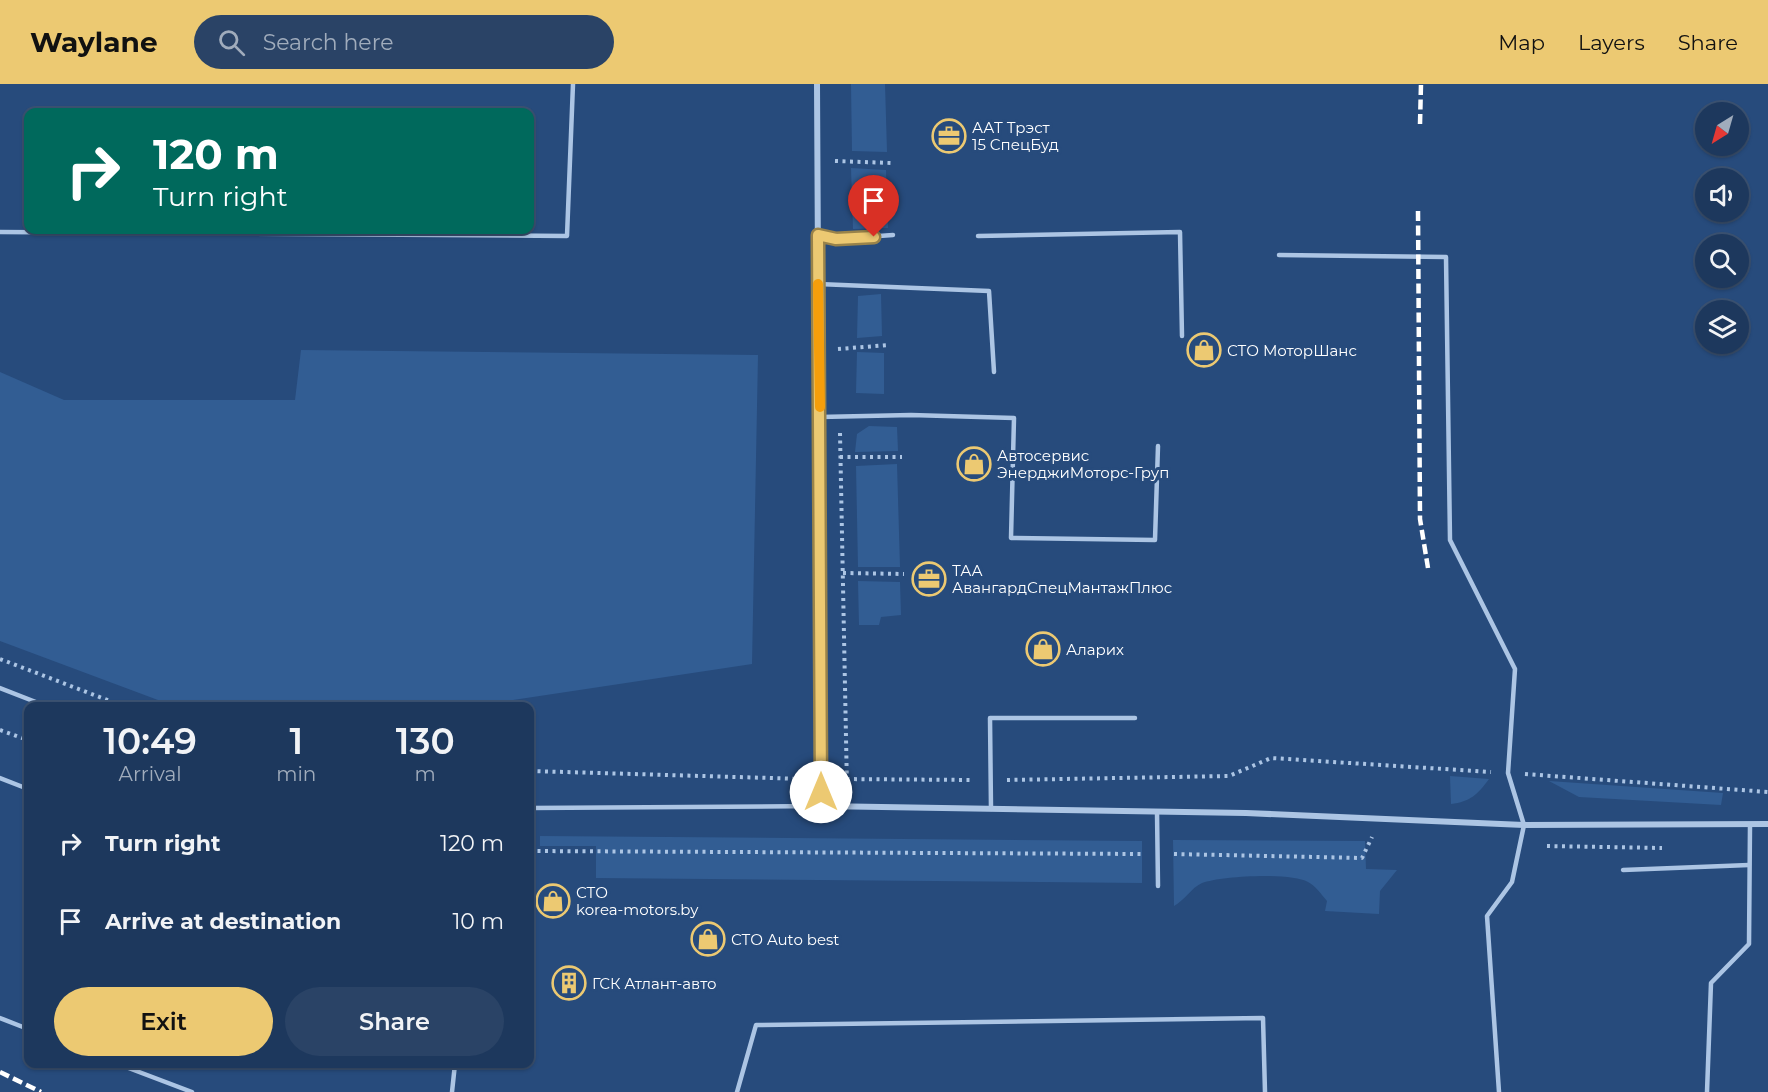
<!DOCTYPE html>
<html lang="en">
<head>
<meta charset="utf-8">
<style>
  :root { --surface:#1d385d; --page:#2a4366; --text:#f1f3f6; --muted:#a0acbc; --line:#3b5272; --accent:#ecc972 }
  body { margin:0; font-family:Montserrat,sans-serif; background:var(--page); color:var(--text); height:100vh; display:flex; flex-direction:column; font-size:22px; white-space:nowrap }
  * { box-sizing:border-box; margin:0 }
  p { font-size:20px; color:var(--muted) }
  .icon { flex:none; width:33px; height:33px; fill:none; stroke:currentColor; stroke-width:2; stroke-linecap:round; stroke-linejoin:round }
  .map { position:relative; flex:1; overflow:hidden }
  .side { position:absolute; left:24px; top:618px; width:510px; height:366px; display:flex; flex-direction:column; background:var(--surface); border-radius:12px; box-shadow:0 2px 4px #0004,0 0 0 2px var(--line) }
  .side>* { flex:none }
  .guide { position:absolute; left:24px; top:24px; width:510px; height:126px; border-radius:12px; box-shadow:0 2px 4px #0004,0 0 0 2px var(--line); background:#00695c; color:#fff; overflow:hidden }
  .needle { width:39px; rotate:217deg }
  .buttons { position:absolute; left:1695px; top:18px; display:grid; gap:12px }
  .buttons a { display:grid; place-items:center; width:54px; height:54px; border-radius:50%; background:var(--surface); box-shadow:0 2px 4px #0004,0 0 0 2px var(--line); font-size:30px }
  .pin { position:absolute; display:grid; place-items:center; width:51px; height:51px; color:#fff; margin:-62px -26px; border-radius:50% 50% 50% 0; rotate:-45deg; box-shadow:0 0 6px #0007 }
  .pin .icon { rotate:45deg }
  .me { position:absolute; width:66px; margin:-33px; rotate:0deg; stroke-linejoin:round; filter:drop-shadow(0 0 4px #0008) }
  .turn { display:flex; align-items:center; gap:21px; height:126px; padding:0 30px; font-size:27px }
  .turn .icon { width:78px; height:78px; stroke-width:2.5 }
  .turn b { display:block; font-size:42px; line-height:51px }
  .eta { display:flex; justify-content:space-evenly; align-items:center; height:102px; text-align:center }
  .eta b { font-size:36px; font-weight:600; line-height:42px }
  .cta { display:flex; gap:12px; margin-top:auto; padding:12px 30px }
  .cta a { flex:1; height:69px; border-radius:36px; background:var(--accent); color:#111; font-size:24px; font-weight:600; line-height:69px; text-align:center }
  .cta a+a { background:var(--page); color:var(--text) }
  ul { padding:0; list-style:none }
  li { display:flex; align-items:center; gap:18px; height:78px; padding:0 30px }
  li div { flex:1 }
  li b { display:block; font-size:22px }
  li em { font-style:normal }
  header { display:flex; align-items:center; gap:36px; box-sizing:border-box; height:84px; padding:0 30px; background:var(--accent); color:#111 }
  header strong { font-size:28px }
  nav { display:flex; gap:33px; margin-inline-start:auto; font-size:21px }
  .search { width:420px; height:54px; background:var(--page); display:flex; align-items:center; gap:15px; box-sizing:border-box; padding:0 21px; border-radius:33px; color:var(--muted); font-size:22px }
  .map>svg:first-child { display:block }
  .green { fill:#325d93 }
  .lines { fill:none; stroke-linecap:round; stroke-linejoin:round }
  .path { stroke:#acc5e4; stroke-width:4; stroke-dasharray:3 4.5; stroke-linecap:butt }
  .service { stroke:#acc5e4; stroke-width:4.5 }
  .minor { stroke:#acc5e4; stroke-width:6 }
  .rail { stroke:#fff; stroke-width:4.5; stroke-dasharray:10 4.5; stroke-linecap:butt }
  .route-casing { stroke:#99834a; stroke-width:15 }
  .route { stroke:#ecc972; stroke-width:10 }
  .slow { stroke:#f59e0b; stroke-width:10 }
  .labels { text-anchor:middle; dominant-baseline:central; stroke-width:6; stroke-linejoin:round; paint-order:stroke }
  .poi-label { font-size:15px; fill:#fff; stroke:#274b7c; text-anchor:start }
</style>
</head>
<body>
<header>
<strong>Waylane</strong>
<div class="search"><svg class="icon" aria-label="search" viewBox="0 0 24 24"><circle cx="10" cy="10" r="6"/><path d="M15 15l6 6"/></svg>Search here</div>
<nav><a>Map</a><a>Layers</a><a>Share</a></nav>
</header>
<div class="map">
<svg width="1768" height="1008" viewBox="0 0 1768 1008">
  <rect width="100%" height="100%" fill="#274b7c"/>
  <g class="green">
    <path d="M851,0H885L887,68L852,67Z"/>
    <path d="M851,84L886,86L888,144L853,145Z"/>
    <path d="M881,210L882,252L857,254L858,212Z"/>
    <path d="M301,266L758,271L752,580L474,622H174L0,557V288L64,316H295Z"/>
    <path d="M857,268L884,269V310L856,309Z"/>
    <path d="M869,342L897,343L898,367L855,368L857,350Z"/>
    <path d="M897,380L900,483H858L856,382Z"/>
    <path d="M858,497L900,498L901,531L881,533L879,541H859Z"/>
    <path d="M1450,692L1489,695C1478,710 1470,718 1451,720Z"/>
    <path d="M1549,697L1723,709L1721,721L1579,713Z"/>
    <path d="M540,752L1142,757V799L596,794V762H540Z"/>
    <path d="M1173,756L1365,757L1366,785L1397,786L1380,807L1379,830L1325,827L1327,817C1321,810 1316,802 1308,798C1290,788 1221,792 1202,799C1191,804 1185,816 1174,822Z"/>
  </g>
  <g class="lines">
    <g class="path">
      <path d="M835,77L891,79"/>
      <path d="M838,265L889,261"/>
      <path d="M840,349L847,704"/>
      <path d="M840,373H902"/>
      <path d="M843,489L904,490"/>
      <path d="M0,575L123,622"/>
      <path d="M0,646L28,656"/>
      <path d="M530,687L805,695"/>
      <path d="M1525,690L1768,708"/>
      <path d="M839,695L973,696"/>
      <path d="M1007,696L1229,692L1271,674L1491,688"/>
      <path d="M1547,762L1662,764"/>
      <path d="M530,767L1142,770"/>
      <path d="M1174,770L1362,774L1372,753"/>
    </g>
    <g class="service">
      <path d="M0,148L567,152L573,0"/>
      <path d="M818,151L836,155L893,151"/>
      <path d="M978,152L1180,148L1182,252"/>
      <path d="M1279,171L1446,173L1450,456L1515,585L1508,689L1524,741L1512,798L1487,832L1499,1008"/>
      <path d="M818,200L989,207L994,288"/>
      <path d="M820,333L911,331L1014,334L1011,454L1155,456L1158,362"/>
      <path d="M0,604L46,622"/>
      <path d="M0,694L28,705"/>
      <path d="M530,724L821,722"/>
      <path d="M991,725L990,634H1135"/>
      <path d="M1157,728L1158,802"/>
      <path d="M1623,786L1749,781"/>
      <path d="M0,934L28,945"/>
      <path d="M118,980L192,1008"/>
      <path d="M452,1008L455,980"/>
      <path d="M737,1008L756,941L1263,934L1265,1008"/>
      <path d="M1707,1008L1711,899L1749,860L1750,741"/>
    </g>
    <path class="minor" d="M817,0L821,722L1246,729L1524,741L1768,740"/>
    <g class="rail">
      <path d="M1420,40L1421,0"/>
      <path d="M1418,127L1420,435L1428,484"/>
      <path d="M0,988L41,1008"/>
    </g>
  </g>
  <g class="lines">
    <g class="route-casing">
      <path id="route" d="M821,708L818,151L836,155L874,153"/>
    </g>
    <use href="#route" class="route"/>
    <path class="slow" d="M818,200L820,323"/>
  </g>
  <defs>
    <g id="office-ring" transform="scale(1.725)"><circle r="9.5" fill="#274b7c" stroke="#ecc972" stroke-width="1.5"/><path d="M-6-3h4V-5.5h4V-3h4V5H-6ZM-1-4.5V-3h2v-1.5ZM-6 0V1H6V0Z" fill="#ecc972"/></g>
    <g id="shop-ring" transform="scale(1.725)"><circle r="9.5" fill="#274b7c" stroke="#ecc972" stroke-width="1.5"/><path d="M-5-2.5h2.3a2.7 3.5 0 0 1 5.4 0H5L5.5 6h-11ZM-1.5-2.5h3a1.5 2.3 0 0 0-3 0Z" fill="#ecc972"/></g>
    <g id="building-ring" transform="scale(1.725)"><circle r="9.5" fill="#274b7c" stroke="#ecc972" stroke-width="1.5"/><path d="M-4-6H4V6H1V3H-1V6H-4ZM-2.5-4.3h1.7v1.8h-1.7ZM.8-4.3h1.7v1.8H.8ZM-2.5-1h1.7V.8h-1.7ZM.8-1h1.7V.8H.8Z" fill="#ecc972"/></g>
  </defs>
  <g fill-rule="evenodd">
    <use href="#office-ring" x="949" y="52"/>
    <use href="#shop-ring" x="1204" y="266"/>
    <use href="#shop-ring" x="974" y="380"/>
    <use href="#office-ring" x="929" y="495"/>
    <use href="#shop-ring" x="1043" y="565"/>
    <use href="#shop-ring" x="553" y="817"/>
    <use href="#shop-ring" x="708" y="855"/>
    <use href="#building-ring" x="569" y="899"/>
  </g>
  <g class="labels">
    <g class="poi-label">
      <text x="972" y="43">ААТ Трэст<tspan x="972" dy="17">15 СпецБуд</tspan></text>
      <text x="1227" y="266">СТО МоторШанс</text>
      <text x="997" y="371">Автосервис<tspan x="997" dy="17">ЭнерджиМоторс-Груп</tspan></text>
      <text x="952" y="486">ТАА<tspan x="952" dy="17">АвангардСпецМантажПлюс</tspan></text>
      <text x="1066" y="565">Аларих</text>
      <text x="576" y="808">СТО<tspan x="576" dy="17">korea-motors.by</tspan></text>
      <text x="731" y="855">СТО Auto best</text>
      <text x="592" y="899">ГСК Атлант-авто</text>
    </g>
  </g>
</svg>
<div class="buttons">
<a><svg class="needle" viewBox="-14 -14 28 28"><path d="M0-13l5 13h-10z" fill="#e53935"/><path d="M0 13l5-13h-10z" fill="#a0acbc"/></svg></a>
<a><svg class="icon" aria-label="sound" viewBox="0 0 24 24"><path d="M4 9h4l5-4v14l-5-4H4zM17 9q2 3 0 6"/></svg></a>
<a><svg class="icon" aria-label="search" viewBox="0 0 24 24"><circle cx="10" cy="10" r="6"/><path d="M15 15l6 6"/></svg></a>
<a><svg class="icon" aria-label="layers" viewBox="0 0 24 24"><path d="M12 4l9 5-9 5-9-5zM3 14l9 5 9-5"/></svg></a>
</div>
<div class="pin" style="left:874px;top:153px;background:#d93025"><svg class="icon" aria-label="arrive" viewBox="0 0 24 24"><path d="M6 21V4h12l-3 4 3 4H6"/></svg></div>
<svg class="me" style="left:821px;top:708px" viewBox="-20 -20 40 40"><circle r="19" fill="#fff"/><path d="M0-13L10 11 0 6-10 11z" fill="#ecc972"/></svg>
<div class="guide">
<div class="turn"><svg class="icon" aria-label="right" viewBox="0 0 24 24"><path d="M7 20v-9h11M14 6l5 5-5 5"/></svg><div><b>120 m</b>Turn right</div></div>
</div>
<section class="side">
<div class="eta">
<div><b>10:49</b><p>Arrival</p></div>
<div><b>1</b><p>min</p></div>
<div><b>130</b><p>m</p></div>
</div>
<ul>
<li><svg class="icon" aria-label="right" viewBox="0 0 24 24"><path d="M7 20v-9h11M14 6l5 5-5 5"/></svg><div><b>Turn right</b></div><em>120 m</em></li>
<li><svg class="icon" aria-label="arrive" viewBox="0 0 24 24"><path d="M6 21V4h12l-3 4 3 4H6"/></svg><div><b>Arrive at destination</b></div><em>10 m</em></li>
</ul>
<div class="cta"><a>Exit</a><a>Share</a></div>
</section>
</div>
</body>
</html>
